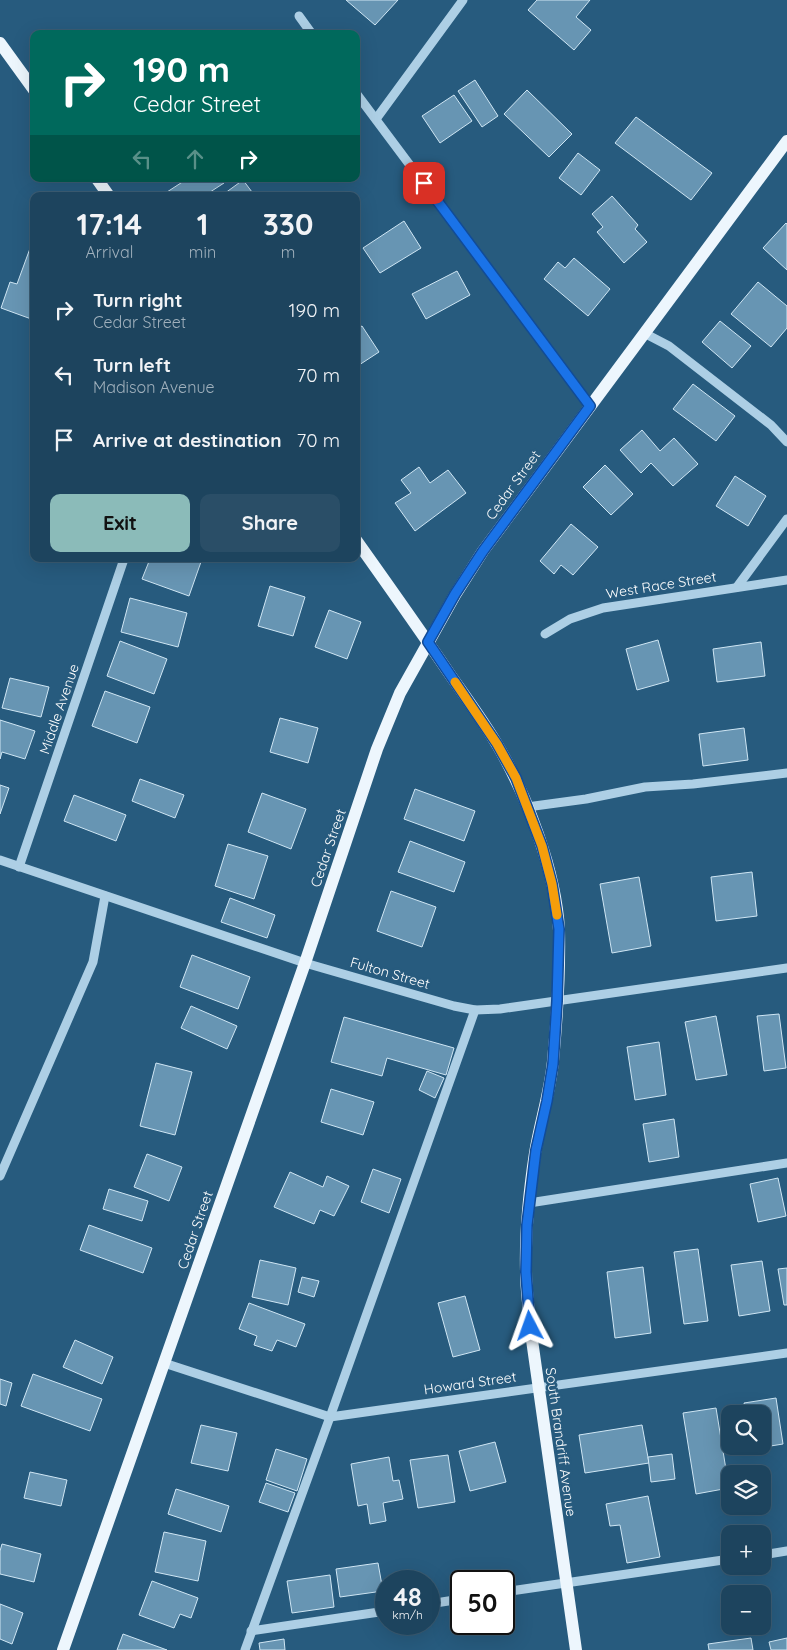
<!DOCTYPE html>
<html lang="en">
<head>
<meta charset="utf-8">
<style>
  :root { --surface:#1d445e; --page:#2a4e67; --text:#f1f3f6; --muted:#a0b0bc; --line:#3b5c73; --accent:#8bbbb9 }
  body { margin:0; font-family:Quicksand,sans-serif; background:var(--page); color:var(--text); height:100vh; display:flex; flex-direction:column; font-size:19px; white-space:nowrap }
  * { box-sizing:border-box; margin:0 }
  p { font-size:16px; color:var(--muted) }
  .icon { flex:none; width:28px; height:28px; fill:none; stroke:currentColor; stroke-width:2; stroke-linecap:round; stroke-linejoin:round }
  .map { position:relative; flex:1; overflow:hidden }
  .details { position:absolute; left:30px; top:192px; width:330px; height:370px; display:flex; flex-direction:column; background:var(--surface); border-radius:10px; box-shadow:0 5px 20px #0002,0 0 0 1px var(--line) }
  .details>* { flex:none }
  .guide { position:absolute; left:30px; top:30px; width:330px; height:152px; border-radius:10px; box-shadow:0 5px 20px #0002,0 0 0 1px var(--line); background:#00695c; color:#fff; overflow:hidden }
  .tools { position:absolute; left:721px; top:1405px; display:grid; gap:10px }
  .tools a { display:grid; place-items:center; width:50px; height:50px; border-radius:10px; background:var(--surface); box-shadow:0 5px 20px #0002,0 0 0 1px var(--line); font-size:25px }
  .speed { position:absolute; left:375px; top:1570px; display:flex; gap:10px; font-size:25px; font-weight:700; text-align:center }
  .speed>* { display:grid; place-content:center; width:65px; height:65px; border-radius:50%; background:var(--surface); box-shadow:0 5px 20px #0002,0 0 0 1px var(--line); line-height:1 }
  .speed small { font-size:12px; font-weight:400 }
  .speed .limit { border:2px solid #111; border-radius:8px; background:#fff; color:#111 }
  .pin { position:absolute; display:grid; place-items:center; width:42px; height:42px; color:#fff; margin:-21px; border-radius:10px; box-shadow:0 2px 8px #0006 }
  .me { position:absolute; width:55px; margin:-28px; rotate:356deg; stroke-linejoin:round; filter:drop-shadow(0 0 4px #0008) }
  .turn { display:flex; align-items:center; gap:18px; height:105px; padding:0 20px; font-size:22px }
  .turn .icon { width:65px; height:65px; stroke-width:2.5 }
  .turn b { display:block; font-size:35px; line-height:42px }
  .lanes { display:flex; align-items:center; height:48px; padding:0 20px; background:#0003; justify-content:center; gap:25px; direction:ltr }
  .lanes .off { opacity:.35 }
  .eta { display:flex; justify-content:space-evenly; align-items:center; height:85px; text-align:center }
  .eta b { font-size:30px; font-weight:700; line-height:35px }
  .button { display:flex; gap:10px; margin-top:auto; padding:10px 20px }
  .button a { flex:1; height:58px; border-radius:10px; background:var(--accent); color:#111; font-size:20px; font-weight:700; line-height:58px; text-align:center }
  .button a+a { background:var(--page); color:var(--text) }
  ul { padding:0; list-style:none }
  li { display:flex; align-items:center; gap:15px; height:65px; padding:0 20px }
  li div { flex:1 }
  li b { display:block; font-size:19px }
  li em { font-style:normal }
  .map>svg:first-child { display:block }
  .building { fill:#6795b3; stroke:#cfe6f4 }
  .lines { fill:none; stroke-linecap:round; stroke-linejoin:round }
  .minor { stroke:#adcfe5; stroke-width:9 }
  .major { stroke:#edf6fd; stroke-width:12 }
  .route-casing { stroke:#114b97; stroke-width:12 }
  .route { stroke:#1a73e8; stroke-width:9 }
  .slow { stroke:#f59e0b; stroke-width:9 }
  .labels { text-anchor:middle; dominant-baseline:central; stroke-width:5; stroke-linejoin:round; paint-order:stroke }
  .street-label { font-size:14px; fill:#fff; stroke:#275b7e }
</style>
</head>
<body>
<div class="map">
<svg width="787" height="1650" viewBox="0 0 787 1650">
  <rect width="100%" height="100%" fill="#275b7e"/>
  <g class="building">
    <path d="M346,0H398L375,25Z"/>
    <path d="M537,0H590L576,17L591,30L574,50L528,10Z"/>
    <path d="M475,80L498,116L482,127L458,91Z"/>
    <path d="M527,90L572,134L549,157L504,114Z"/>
    <path d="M454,95L472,121L440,143L422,116Z"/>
    <path d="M636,117L712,173L691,200L615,143Z"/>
    <path d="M578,153L600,170L581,195L559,178Z"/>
    <path d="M187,179H221L224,183L204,196H170L167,192Z"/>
    <path d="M243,180L255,196H221Z"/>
    <path d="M612,196L638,225L635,229L647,242L624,263L597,232L603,227L592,214Z"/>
    <path d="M404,221L421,248L380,273L363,248Z"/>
    <path d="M786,223L787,224V270L763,248Z"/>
    <path d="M32,243L34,244V320L1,308L10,282L17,284Z"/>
    <path d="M574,258L610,289L588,316L544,279L558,262L565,268Z"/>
    <path d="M457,271L470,295L426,319L412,294Z"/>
    <path d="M758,282L787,306V328L771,347L731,314Z"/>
    <path d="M720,321L751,346L732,368L702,342Z"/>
    <path d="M362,326L379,352L356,367V329Z"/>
    <path d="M693,384L735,416L716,441L673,409Z"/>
    <path d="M642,430L660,451L674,438L698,464L673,486L651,463L641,473L620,450Z"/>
    <path d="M605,465L633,494L611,515L583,487Z"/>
    <path d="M419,467L430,483L448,470L466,493L415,531L395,503L411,493L401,480Z"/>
    <path d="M735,476L766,496L748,526L716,506Z"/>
    <path d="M571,524L598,547L573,575L561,565L554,574L540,561Z"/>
    <path d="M150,559H202L189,596L142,579Z"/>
    <path d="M270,586L305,597L293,636L258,626Z"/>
    <path d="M130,598L187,613L178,647L121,632Z"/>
    <path d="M329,610L361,622L347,659L315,647Z"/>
    <path d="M658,640L669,681L637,690L626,649Z"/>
    <path d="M120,641L167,659L154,694L107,676Z"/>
    <path d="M761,642L765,676L717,682L713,649Z"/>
    <path d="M10,678L49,687L41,717L2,708Z"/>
    <path d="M105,691L150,707L137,743L92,726Z"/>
    <path d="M280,718L318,728L308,763L270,752Z"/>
    <path d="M0,720L35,731L25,759L2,752L0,759Z"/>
    <path d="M744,728L748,760L703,766L699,734Z"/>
    <path d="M140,779L184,795L175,818L132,801Z"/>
    <path d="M0,785L9,788L0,814Z"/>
    <path d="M415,789L475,811L464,841L404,819Z"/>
    <path d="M262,793L306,809L291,849L248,832Z"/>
    <path d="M74,795L126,815L116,841L64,821Z"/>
    <path d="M410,841L465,862L454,892L398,872Z"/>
    <path d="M228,844L268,856L254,899L215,886Z"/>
    <path d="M752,872L757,916L716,921L711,877Z"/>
    <path d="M639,877L651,946L612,953L600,884Z"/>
    <path d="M391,891L436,907L422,947L377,931Z"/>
    <path d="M230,898L275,915L267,938L221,922Z"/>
    <path d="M192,955L250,977L238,1009L180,987Z"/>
    <path d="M191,1006L237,1026L227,1049L181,1028Z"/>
    <path d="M779,1014L786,1068L764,1071L757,1016Z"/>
    <path d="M716,1016L727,1075L696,1080L685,1022Z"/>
    <path d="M344,1017L454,1048L446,1075L387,1058L382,1076L331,1062Z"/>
    <path d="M659,1042L666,1095L635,1100L627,1047Z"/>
    <path d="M156,1063L192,1072L175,1135L140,1126Z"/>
    <path d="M427,1071L444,1078L435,1098L419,1090Z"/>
    <path d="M331,1089L374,1102L363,1135L321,1122Z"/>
    <path d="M674,1119L679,1157L649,1162L643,1124Z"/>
    <path d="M147,1154L182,1167L169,1201L134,1187Z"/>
    <path d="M373,1169L401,1179L389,1213L361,1202Z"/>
    <path d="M290,1172L323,1187L327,1176L349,1186L334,1216L320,1210L314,1224L274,1207Z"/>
    <path d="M778,1178L786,1216L758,1222L750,1184Z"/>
    <path d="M109,1189L148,1201L142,1221L103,1209Z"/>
    <path d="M89,1225L152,1248L143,1273L80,1250Z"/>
    <path d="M698,1249L708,1321L684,1324L674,1252Z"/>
    <path d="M260,1260L296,1268L288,1305L252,1297Z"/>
    <path d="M762,1261L770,1311L739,1316L731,1265Z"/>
    <path d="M643,1267L651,1333L615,1338L607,1272Z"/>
    <path d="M787,1268V1305H784L778,1269Z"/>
    <path d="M302,1277L319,1281L314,1297L298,1292Z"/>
    <path d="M465,1296L480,1350L453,1357L438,1303Z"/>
    <path d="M249,1303L305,1324L296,1347L277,1340L272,1351L254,1345L257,1336L239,1329Z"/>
    <path d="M75,1340L113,1357L102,1384L63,1367Z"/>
    <path d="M33,1374L102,1399L90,1431L21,1406Z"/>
    <path d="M0,1379L12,1383L6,1406L0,1404Z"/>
    <path d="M776,1398L783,1444L752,1449L751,1446H762V1414H746L744,1403Z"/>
    <path d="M716,1408L729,1488L696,1494L683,1413Z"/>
    <path d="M201,1425L237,1433L228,1471L191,1463Z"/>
    <path d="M642,1425L649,1463L585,1473L579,1435Z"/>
    <path d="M495,1442L506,1482L470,1491L459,1451Z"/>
    <path d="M276,1449L307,1459L297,1491L266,1480Z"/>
    <path d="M672,1454L675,1479L651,1482L648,1457Z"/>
    <path d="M448,1455L455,1502L418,1508L410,1460Z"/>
    <path d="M389,1457L393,1481L399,1480L403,1499L383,1503L386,1521L370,1524L367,1504L358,1506L351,1464Z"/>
    <path d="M30,1472L67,1480L61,1506L24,1498Z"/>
    <path d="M266,1483L295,1493L288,1512L259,1502Z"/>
    <path d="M176,1489L229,1506L221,1532L168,1514Z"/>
    <path d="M648,1496L660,1557L627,1563L620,1525L610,1526L606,1504Z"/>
    <path d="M164,1532L206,1541L198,1581L155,1572Z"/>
    <path d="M2,1544L41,1554L34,1582L0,1574V1551Z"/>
    <path d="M378,1563L383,1591L340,1597L336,1569Z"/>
    <path d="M330,1575L334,1607L292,1613L287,1581Z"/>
    <path d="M152,1581L198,1598L191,1618L180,1614L174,1628L139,1615Z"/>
    <path d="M0,1604L23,1613L12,1644L0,1639Z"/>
    <path d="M123,1634L167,1650H117Z"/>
    <path d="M751,1638L753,1650H709L708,1644Z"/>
    <path d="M787,1638V1650H771L769,1642Z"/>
    <path d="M284,1639L285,1650H260L259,1643Z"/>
  </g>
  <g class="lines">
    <g class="minor">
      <path d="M299,16L312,34"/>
      <path d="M356,93L590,406"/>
      <path d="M376,119L463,0"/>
      <path d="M644,333L669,346L771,425L787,442"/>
      <path d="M737,587L787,519"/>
      <path d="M545,634L570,619L603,608L787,580"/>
      <path d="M527,807L586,799L645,787L693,784L787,773"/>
      <path d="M0,860L305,963L454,1006L475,1010L500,1009L787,968"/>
      <path d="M19,867L124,559"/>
      <path d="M0,1176L93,962L105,896"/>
      <path d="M529,1203L787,1163"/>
      <path d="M164,1363L330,1417L787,1353"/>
      <path d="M762,1555L787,1551"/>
      <path d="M504,1592L730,1559"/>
      <path d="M429,1604L461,1599"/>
      <path d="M251,1631L386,1611"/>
      <path d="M245,1650L330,1417L475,1010"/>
    </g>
    <g class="major">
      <path d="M0,43L34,90"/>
      <path d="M97,179L109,196"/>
      <path d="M356,540C388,585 420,630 451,676C467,699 484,722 498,746C527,796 556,872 559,930C560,974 557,1018 553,1061C550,1093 540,1122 535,1153C529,1192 525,1232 526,1271C526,1290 529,1308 530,1326L576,1650"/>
      <path d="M63,1650L305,963L377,749L400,693L455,595L483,551L787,141"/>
    </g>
  </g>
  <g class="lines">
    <g class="route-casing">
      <path id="route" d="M424,183L590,406L483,551L455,594L428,642L497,744L516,778L542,846L552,884L559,929L557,1001L553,1064L547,1101L536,1150L527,1225L526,1272L530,1326"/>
    </g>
    <use href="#route" class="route"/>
    <path class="slow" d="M455,682L497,744L516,778L542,846L552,884L557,915"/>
  </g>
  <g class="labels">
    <g class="street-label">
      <text transform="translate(513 485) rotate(-54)">Cedar Street</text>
      <text transform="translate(661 585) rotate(-9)">West Race Street</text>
      <text transform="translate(59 709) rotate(-71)">Middle Avenue</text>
      <text transform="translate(328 848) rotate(-71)">Cedar Street</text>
      <text transform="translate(390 973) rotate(16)">Fulton Street</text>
      <text transform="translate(195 1230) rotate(-71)">Cedar Street</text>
      <text transform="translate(470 1383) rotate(-8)">Howard Street</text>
      <text transform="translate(561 1442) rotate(82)">South Brandriff Avenue</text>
    </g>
  </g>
</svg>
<div class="tools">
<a><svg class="icon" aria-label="search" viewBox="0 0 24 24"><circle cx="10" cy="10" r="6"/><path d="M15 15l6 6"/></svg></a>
<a><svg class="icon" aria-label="layers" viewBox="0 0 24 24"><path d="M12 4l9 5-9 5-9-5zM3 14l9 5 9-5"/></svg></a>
<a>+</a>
<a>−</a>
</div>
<div class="speed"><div>48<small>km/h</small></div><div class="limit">50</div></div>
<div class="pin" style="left:424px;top:183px;background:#d93025"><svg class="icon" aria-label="arrive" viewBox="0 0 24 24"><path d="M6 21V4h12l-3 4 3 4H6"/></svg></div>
<svg class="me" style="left:530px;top:1326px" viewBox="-20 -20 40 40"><path d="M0-17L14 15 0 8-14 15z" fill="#1a73e8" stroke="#fff" stroke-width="4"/></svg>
<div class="guide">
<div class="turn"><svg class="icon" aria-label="right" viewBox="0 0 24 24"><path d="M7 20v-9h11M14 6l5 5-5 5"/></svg><div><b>190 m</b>Cedar Street</div></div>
<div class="lanes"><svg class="icon off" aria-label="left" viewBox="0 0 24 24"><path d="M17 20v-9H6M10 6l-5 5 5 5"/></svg><svg class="icon off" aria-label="ahead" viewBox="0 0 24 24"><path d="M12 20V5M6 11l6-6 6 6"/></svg><svg class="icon" aria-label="right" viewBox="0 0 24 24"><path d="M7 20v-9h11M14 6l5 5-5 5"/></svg></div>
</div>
<section class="details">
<div class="eta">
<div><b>17:14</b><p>Arrival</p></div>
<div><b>1</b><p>min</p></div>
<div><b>330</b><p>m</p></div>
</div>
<ul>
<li><svg class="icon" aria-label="right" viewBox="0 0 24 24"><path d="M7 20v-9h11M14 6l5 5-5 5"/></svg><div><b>Turn right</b><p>Cedar Street</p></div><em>190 m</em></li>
<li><svg class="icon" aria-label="left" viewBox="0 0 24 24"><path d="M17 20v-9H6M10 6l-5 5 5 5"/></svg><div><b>Turn left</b><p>Madison Avenue</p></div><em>70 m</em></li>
<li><svg class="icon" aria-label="arrive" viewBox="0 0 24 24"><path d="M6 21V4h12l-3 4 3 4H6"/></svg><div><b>Arrive at destination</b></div><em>70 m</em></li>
</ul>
<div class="button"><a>Exit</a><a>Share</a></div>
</section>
</div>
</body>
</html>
